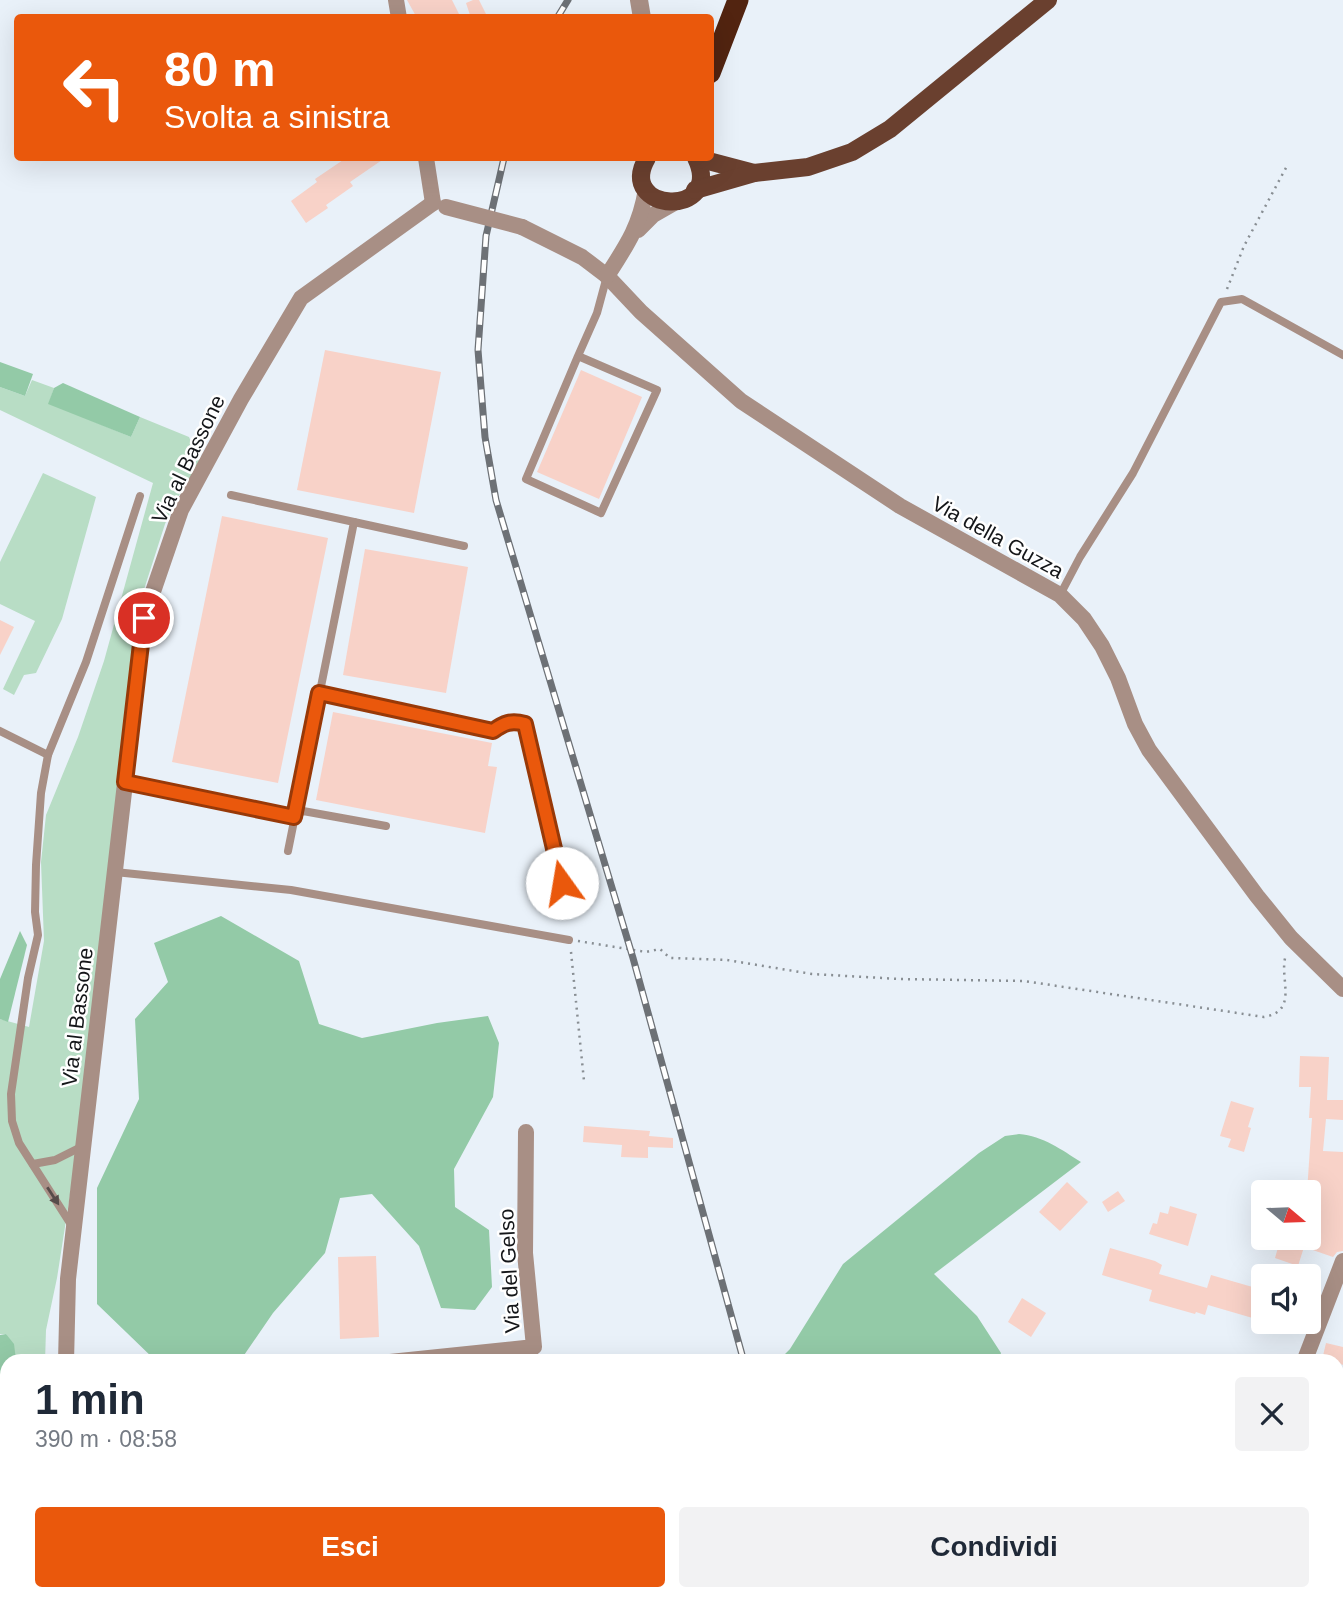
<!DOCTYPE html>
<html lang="it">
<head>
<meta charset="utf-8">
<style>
  :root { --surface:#fff; --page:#f2f2f3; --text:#1f2937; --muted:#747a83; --accent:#ea580c }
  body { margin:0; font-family:Helvetica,sans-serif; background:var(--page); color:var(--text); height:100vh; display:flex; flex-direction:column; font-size:26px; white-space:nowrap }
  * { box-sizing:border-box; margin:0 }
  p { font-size:23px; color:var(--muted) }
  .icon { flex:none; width:38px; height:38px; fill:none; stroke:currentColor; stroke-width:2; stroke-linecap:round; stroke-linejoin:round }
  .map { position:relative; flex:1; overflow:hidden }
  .details { position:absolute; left:0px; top:1354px; width:1344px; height:247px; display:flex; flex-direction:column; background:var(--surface); border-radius:21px 21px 0 0; box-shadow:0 7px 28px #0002 }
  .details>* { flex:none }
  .top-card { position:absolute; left:14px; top:14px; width:700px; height:147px; border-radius:7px; box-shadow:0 7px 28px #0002; background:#ea580c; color:#fff; overflow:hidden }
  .needle { width:46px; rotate:109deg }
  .tools { position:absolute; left:1251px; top:1180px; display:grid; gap:14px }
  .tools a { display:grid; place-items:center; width:70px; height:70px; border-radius:7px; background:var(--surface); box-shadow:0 7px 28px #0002; font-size:35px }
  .pin { position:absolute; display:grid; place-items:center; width:60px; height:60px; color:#fff; margin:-30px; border:4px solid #fff; border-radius:50%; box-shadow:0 2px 7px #0007 }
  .me { position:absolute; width:77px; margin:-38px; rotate:347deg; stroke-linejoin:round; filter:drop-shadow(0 0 5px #0008) }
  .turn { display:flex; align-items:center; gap:24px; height:147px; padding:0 35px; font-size:32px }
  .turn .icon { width:91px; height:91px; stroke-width:2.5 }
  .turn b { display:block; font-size:49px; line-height:60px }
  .round { display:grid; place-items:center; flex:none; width:74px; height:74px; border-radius:7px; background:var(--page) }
  .summary { display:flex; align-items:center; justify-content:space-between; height:119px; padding:0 35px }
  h1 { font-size:42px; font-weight:800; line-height:52px }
  .cta { display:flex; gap:14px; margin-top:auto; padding:14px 35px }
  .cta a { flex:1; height:80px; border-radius:7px; background:var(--accent); color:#fff; font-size:28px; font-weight:800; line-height:80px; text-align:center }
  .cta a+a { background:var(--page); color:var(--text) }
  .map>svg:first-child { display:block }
  .green { fill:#b8ddc5 }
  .forest { fill:#93caa7 }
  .building { fill:#f8d2c8 }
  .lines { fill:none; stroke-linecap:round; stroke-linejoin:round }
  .path { stroke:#888e93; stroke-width:2.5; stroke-dasharray:2 5; stroke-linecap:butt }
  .service { stroke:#a88f85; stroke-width:8 }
  .minor { stroke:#a88f85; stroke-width:16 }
  .tertiary { stroke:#a88f85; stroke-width:18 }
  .primary { stroke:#6a402f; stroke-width:18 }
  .motorway { stroke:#522410; stroke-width:21 }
  .rail-casing { stroke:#6d7176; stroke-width:7 }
  .rail { stroke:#fff; stroke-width:4.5; stroke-dasharray:13; stroke-linecap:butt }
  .minor-bridge { stroke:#a88f85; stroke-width:16 }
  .oneway { fill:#574c4a }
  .route-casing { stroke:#983908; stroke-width:18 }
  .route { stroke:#ea580c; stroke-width:12 }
  .labels { text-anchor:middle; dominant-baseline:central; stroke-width:5; stroke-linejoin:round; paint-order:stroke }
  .street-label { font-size:21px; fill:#141619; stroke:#fff }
</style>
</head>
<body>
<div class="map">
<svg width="1343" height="1601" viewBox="0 0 1343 1601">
  <rect width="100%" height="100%" fill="#e9f1f9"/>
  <g class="green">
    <path d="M32,380L54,388L49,403L131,437L140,417L189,437L200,462L176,500L165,524L139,605L80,1131L57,1278L46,1330L45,1362L25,1361L22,1357L16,1360L6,1334H0V1019L29,1027L44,941L41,862L46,815L78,737L104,661L153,483L0,410V387L25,396Z"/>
    <path d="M43,473L96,497L62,619L36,673L24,675L14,695L3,689L35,621L0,604V562Z"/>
    <path d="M0,1481L7,1485V1594H104V1601H0Z"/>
  </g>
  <g class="forest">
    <path d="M0,362L33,374L25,396L0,387Z"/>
    <path d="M63,383L140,417L131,437L48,404L54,388Z"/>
    <path d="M221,916L299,961L319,1024L362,1038L437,1023L488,1016L499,1043L493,1097L454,1169L455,1207L489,1230L492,1287L475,1310L441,1308L419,1246L372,1194L340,1198L325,1253L273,1313L240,1361H156L97,1304V1188L139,1099L135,1019L168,982L154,943Z"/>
    <path d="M20,931L27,945L8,1022L0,1019V979Z"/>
    <path d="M1019,1134C1043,1136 1062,1150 1081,1162L934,1274L977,1316L1001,1353L999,1361H778L790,1349L843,1264L979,1153L1005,1136Z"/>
    <path d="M6,1334L14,1344L16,1360L22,1357L25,1361L7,1362V1485L0,1481V1335Z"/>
    <path d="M703,1594H985L986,1601H704Z"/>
  </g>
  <g class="building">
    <path d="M407,0H452L461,18H417Z"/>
    <path d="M473,0H479L488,18H471L466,3Z"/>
    <path d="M346,158H385L350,182L353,186L326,205L328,208L306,223L291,201L317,182L315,179Z"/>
    <path d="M325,350L441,372L414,513L297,490Z"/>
    <path d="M581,370L642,397L599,499L537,472Z"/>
    <path d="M222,516L328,538L278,783L172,762Z"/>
    <path d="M365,549L468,567L446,693L343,675Z"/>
    <path d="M0,620L14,627L0,655Z"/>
    <path d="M333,712L492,743L488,766L497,767L485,833L316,800Z"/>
    <path d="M1300,1056L1329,1057L1327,1100H1343V1120L1326,1119L1323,1151L1343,1152V1251L1337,1252L1333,1257L1304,1247L1298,1266L1275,1258L1281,1237H1309V1192H1307L1312,1118H1309L1311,1087H1299Z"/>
    <path d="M1231,1101L1254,1108L1248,1127L1251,1128L1244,1152L1228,1147L1231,1139L1220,1136Z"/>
    <path d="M584,1126L650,1131L649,1136L673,1138V1148L648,1147V1158L621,1157L622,1145L583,1142Z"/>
    <path d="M1067,1182L1088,1202L1060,1231L1039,1212Z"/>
    <path d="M1118,1191L1125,1201L1108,1212L1102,1202Z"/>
    <path d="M1170,1206L1197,1214L1188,1246L1149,1234L1153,1223L1157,1224L1160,1212L1168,1214Z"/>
    <path d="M1110,1248L1155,1261L1162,1265L1159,1274L1207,1288L1211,1275L1256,1288V1290L1264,1292L1256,1319L1208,1305L1205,1315L1196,1312L1195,1314L1149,1301L1152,1290L1102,1275Z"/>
    <path d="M376,1256L379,1337L340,1339L338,1257Z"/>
    <path d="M1022,1298L1046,1313L1031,1337L1008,1322Z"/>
    <path d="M1326,1343L1343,1347V1365L1337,1362L1322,1360Z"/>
  </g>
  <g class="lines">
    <g class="path">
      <path d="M1227,289L1244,246L1288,164"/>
      <path d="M578,941L646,952L660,949L670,958L727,960L812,974L900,979L1024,981L1264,1017C1300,1011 1278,977 1286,955"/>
      <path d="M571,952L584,1081"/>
      <path d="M0,1496L7,1497"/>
      <path d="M507,1594L508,1601"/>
      <path d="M672,1601L709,1598V1594"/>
    </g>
    <g class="service">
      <path d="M578,356L526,479L601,513L657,390L578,356L597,313L607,276"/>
      <path d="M231,495L354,522L288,851"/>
      <path d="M354,522L464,546"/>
      <path d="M1060,595L1080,557L1133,473L1221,302L1242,299L1343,355"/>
      <path d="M319,693L493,731C504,723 511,720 525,724L561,883"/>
      <path d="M0,731L48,755"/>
      <path d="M125,782L294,817L303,811L386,826"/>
      <path d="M115,872L291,890L569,940"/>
      <path d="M33,1164L55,1160L83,1146"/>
      <path d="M72,1226L19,1143L12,1121L11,1094L28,978L38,935L35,912L36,865L41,793L48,755L86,662L140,496"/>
      <path d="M274,1594L276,1601"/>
    </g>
    <g class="minor">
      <path d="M396,0L399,18"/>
      <path d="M426,158L433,203"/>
      <path d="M522,227L582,257L607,276L641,312L741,401L900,506L1060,595L1084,619L1102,646L1118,678L1135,724L1149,750L1257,896L1291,938L1343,989"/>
      <path d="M638,230L653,215L674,203"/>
      <path d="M607,276C627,245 640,226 646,189"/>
      <path d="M66,1362L68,1279L144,618L181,510L241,399L301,298L433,203"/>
      <path d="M390,1362L534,1347L525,1253L526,1132"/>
      <path d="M1304,1362L1343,1261"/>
      <path d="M407,1594L410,1601"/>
      <path d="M1242,1601V1594"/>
    </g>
    <path class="tertiary" d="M639,0L642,18"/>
    <g class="primary">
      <path d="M647,158C615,213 725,219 696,158"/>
      <path d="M697,158L754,173"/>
      <path d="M695,190L754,173L808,167L852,152L890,129L1048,0"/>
    </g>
    <path class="motorway" d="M710,73L738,0"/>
    <g class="rail-casing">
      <g id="rail">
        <path d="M557,18L568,0"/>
        <path d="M504,158L486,236L478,350L485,437L496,500L633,958L744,1362"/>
        <path d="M807,1594L809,1601"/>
      </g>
    </g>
    <use href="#rail" class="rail"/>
    <path class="minor-bridge" d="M446,207L522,227"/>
  </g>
  <defs><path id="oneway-solid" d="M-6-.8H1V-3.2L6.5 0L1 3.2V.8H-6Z" transform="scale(1.75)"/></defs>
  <use class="oneway" href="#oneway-solid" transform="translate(53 1196) rotate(57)"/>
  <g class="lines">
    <g class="route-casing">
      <path id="route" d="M144,618L125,782L294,817L319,693L493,731C504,723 511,720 525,724L562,883"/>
    </g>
    <use href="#route" class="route"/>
  </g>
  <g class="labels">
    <g class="street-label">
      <text transform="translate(188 459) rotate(-64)">Via al Bassone</text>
      <text transform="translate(998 537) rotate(29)">Via della Guzza</text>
      <text transform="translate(77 1017) rotate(-83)">Via al Bassone</text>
      <text transform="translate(509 1271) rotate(-93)">Via del Gelso</text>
    </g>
  </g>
</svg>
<div class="tools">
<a><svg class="needle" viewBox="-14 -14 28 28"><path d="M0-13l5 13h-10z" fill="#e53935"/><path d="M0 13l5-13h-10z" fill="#747a83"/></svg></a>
<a><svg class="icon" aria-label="sound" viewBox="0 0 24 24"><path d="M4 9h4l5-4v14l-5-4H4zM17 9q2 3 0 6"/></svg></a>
</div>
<div class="pin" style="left:144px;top:618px;background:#d93025"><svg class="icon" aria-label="arrive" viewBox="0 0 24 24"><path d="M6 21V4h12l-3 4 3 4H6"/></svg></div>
<svg class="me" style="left:562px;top:883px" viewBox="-20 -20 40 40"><circle r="19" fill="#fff"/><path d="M0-13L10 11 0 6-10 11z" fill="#ea580c"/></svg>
<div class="top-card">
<div class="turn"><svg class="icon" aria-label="left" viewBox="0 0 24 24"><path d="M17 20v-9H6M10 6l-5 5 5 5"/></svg><div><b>80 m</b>Svolta a sinistra</div></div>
</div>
<section class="details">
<div class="summary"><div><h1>1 min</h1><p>390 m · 08:58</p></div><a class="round"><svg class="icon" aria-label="close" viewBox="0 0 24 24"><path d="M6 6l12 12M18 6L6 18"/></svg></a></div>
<div class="cta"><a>Esci</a><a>Condividi</a></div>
</section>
</div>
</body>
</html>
